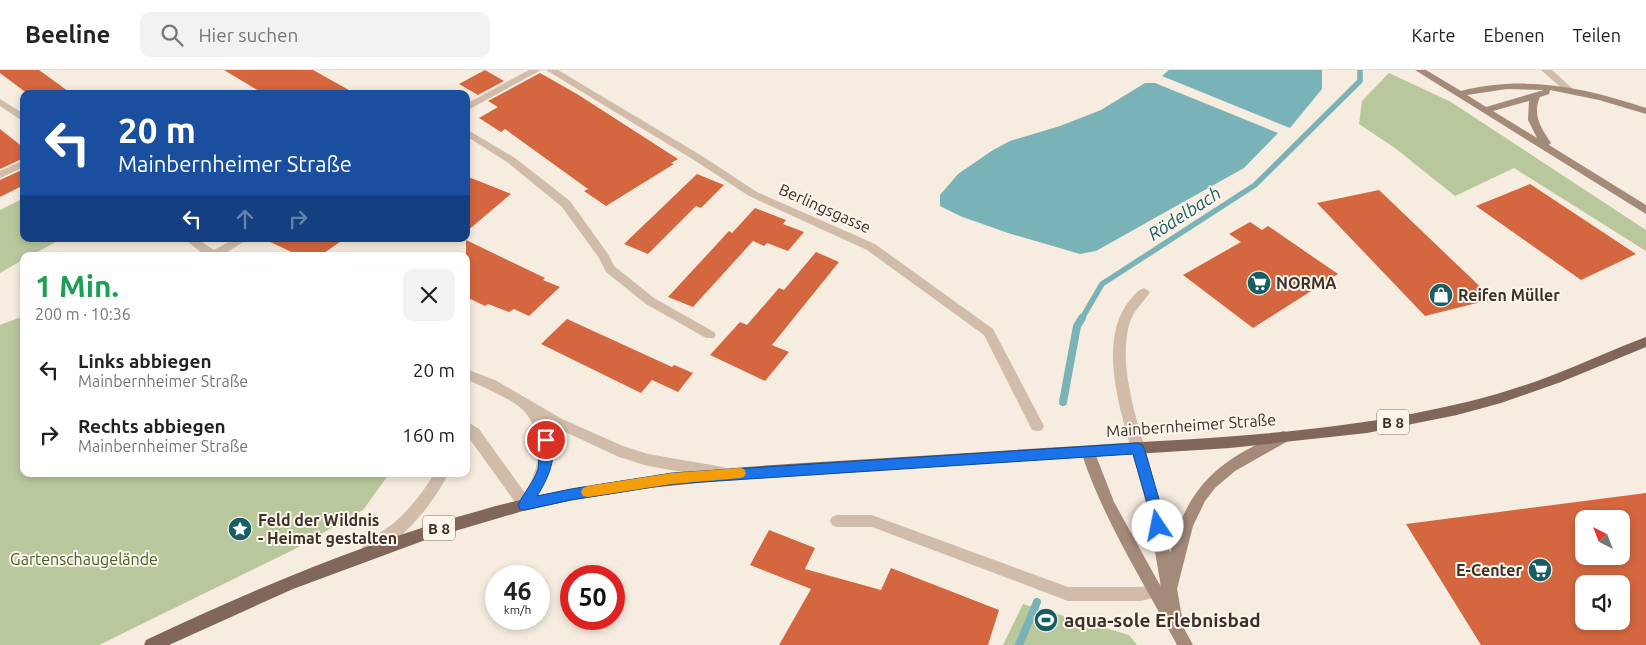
<!DOCTYPE html>
<html lang="de">
<head>
<meta charset="utf-8">
<style>
  :root { --surface:#fff; --page:#f2f2f2; --text:#222; --muted:#767676; --line:#e0e0e0 }
  body { margin:0; font-family:Ubuntu,sans-serif; background:var(--page); color:var(--text); height:100vh; display:flex; flex-direction:column; font-size:19px; white-space:nowrap }
  * { box-sizing:border-box; margin:0 }
  p { font-size:16px; color:var(--muted) }
  .icon { flex:none; width:28px; height:28px; fill:none; stroke:currentColor; stroke-width:2; stroke-linecap:round; stroke-linejoin:round }
  .map { position:relative; flex:1; overflow:hidden }
  .panel { position:absolute; left:20px; top:182px; width:450px; height:225px; display:flex; flex-direction:column; background:var(--surface); border-radius:10px; box-shadow:0 2px 8px #0003 }
  .panel>* { flex:none }
  .hud { position:absolute; left:20px; top:20px; width:450px; height:152px; border-radius:10px; box-shadow:0 2px 8px #0003; background:#1a4fa0; color:#fff; overflow:hidden }
  .needle { width:32px; rotate:318deg }
  .fabs { position:absolute; left:1575px; top:440px; display:grid; gap:10px }
  .fabs a { display:grid; place-items:center; width:55px; height:55px; border-radius:10px; background:var(--surface); box-shadow:0 2px 8px #0003; font-size:25px }
  .speed { position:absolute; left:485px; top:495px; display:flex; gap:10px; font-size:25px; font-weight:700; text-align:center }
  .speed>* { display:grid; place-content:center; width:65px; height:65px; border-radius:50%; background:var(--surface); box-shadow:0 2px 8px #0003; line-height:1 }
  .speed small { font-size:12px; font-weight:400 }
  .speed .limit { border:8px solid #d22; background:#fff; color:#111 }
  .pin { position:absolute; display:grid; place-items:center; width:42px; height:42px; color:#fff; margin:-21px; border:2px solid #fff; border-radius:50%; box-shadow:0 1px 5px #0007 }
  .me { position:absolute; width:55px; margin:-28px; rotate:349deg; stroke-linejoin:round; filter:drop-shadow(0 0 4px #0008) }
  .turn { display:flex; align-items:center; gap:18px; height:105px; padding:0 15px; font-size:22px }
  .turn .icon { width:65px; height:65px; stroke-width:2.5 }
  .turn b { display:block; font-size:35px; line-height:42px }
  .lanes { display:flex; align-items:center; height:48px; padding:0 15px; background:#0003; justify-content:center; gap:25px; direction:ltr }
  .lanes .off { opacity:.35 }
  .round { display:grid; place-items:center; flex:none; width:52px; height:52px; border-radius:10px; background:var(--page) }
  .head { display:flex; align-items:center; justify-content:space-between; height:85px; padding:0 15px }
  h1 { font-size:30px; font-weight:700; line-height:38px; color:#1e9e55 }
  ul { padding:0; list-style:none }
  li { display:flex; align-items:center; gap:15px; height:65px; padding:0 15px }
  li div { flex:1 }
  li b { display:block; font-size:19px }
  li em { font-style:normal }
  header { display:flex; align-items:center; gap:30px; box-sizing:border-box; height:70px; padding:0 25px; background:var(--surface); border-bottom:1px solid var(--line) }
  header strong { font-size:24px }
  nav { display:flex; gap:28px; margin-inline-start:auto; font-size:18px }
  .search { width:350px; height:45px; background:var(--page); display:flex; align-items:center; gap:12px; box-sizing:border-box; padding:0 18px; border-radius:10px; color:var(--muted); font-size:19px }
  .map>svg:first-child { display:block }
  .green { fill:#b8c79c }
  .water { fill:#7ab3b7 }
  .lines { fill:none; stroke-linecap:round; stroke-linejoin:round }
  .stream-far1 { stroke:#7ab3b7; stroke-width:5.5 }
  .stream { stroke:#7ab3b7; stroke-width:8 }
  .building { fill:#d4673f; fill-rule:evenodd }
  .service { fill:#d0bca9; fill-rule:evenodd }
  .minor { fill:#d0bca9; fill-rule:evenodd }
  .secondary { fill:#a48a79; fill-rule:evenodd }
  .primary { fill:#806759; fill-rule:evenodd }
  .route { fill:#1a73e8; stroke:#114b97 }
  .slow { fill:#f59e0b }
  .labels { text-anchor:middle; dominant-baseline:central; stroke-width:4; stroke-linejoin:round; paint-order:stroke }
  .shield { fill:#fcf5ec; stroke:#766b64; stroke-width:1 }
  .shield-label { font-size:15px; font-weight:bold; fill:#3c3029 }
  .street-label { font-size:16px; fill:#3c3029; stroke:#fcf5ec }
  .poi-label { font-size:16px; font-weight:bold; fill:#3c3029; stroke:#fcf5ec; text-anchor:start }
  .park-label { font-size:16px; fill:#495e2a; stroke:#fcf5ec }
  .water-label { font-size:18px; font-style:italic; fill:#195d64; stroke:#fcf5ec }
  .near-poi-label { font-size:19px; font-weight:bold; fill:#3c3029; stroke:#fcf5ec; text-anchor:start }
</style>
</head>
<body>
<header>
<strong>Beeline</strong>
<div class="search"><svg class="icon" aria-label="search" viewBox="0 0 24 24"><circle cx="10" cy="10" r="6"/><path d="M15 15l6 6"/></svg>Hier suchen</div>
<nav><a>Karte</a><a>Ebenen</a><a>Teilen</a></nav>
</header>
<div class="map">
<svg width="1646" height="575" viewBox="0 0 1646 575">
  <rect width="100%" height="100%" fill="#f6ecdf"/>
  <g class="green">
    <path d="M1389,3L1451,32L1646,160V181L1514,98L1455,126L1395,78L1359,54L1362,31Z"/>
    <path d="M24,128V169H61L30,186H24V189L0,203V140Z"/>
    <path d="M24,246V404H389L363,440L293,480L99,575H0V255Z"/>
    <path d="M1023,534L1129,565L1137,575H1003Z"/>
  </g>
  <g class="water">
    <path d="M1169,0H1322V19L1290,58L1162,6Z"/>
    <path d="M1145,13H1155L1278,63L1244,98L1096,181L1080,184L1008,163L960,146L940,136V125L958,104L993,80L1010,71L1060,56L1101,40Z"/>
  </g>
  <g class="lines">
    <path class="stream-far1" d="M1081,250L1102,214L1255,115L1360,11V0"/>
    <g class="stream">
      <path d="M1063,332L1077,256L1082,248"/>
      <path d="M1019,575L1037,532"/>
    </g>
  </g>
  <g class="building">
    <path d="M0,0H39L72,24H28L0,3Z"/>
    <path d="M224,0H313L356,24H264Z"/>
    <path d="M485,0L504,11L478,25L459,14Z"/>
    <path d="M540,3L577,24L678,89L671,93L674,94L606,136L584,121L588,119L505,59L501,62L479,48L498,37L488,31Z"/>
    <path d="M0,59L24,78V88L0,99Z"/>
    <path d="M24,99V115L0,127V110Z"/>
    <path d="M697,104L724,115L701,138L696,136L648,184L624,174Z"/>
    <path d="M466,106L511,124L466,162Z"/>
    <path d="M1530,114L1636,184L1581,210L1476,136Z"/>
    <path d="M1379,120L1493,229L1425,246L1317,133Z"/>
    <path d="M755,138L786,150L783,154L804,162L788,181L767,173L764,176L753,171L693,237L668,227L729,161L732,163Z"/>
    <path d="M1250,152L1262,160L1268,156L1338,204L1253,258L1183,205L1241,172L1229,164Z"/>
    <path d="M264,169H344L320,186H300Z"/>
    <path d="M466,170L545,208L543,210L560,217L529,246L514,239L509,242L488,234L485,236L466,227Z"/>
    <path d="M816,182L839,192L772,275L789,282L765,311L710,285L740,252L747,255L779,218L784,220Z"/>
    <path d="M567,249L672,297L674,295L693,303L678,322L652,310L641,323L541,274Z"/>
    <path d="M1646,423V575H1481L1406,454ZM1584,449H1621V486H1584ZM1584,514H1621V551H1584Z"/>
    <path d="M769,460L815,478L805,499L881,520L891,498L999,540L988,575H779L811,519L750,495Z"/>
  </g>
  <g class="lines">
    <g class="service">
      <path d="M546,0H558L702,86L757,122L875,174L993,259L1044,356L1042,360L1037,361L1032,360L984,265L867,180L749,126L694,90Z"/>
      <path d="M24,90V97L0,108V101Z"/>
      <path d="M1144,218L1150,222C1143,233 1132,242 1129,255C1119,294 1134,341 1145,378L1143,382L1138,384L1133,382L1131,378C1119,336 1098,268 1130,230C1134,225 1138,220 1144,218Z"/>
      <path d="M837,445H872L1068,517H1140L1163,513L1168,515L1171,520L1168,525L1140,531H1068L872,457H837L832,455L830,451L832,447Z"/>
    </g>
    <g class="minor">
      <path d="M529,0H541L466,41V34Z"/>
      <path d="M1541,0H1552L1574,20L1572,22H1566Z"/>
      <path d="M0,29L24,44V52L0,36Z"/>
      <path d="M466,59L515,88L570,131L608,184L614,196L654,228L714,262L716,265L714,268H706L646,234L606,202L599,188L562,137L507,92L466,66Z"/>
      <path d="M184,169H197L214,180L234,169H248L221,186H206Z"/>
      <path d="M466,299L495,310L562,349L623,376L648,384L723,397L728,399L730,403L728,407L723,409L648,396L619,387L546,353C560,384 546,412 530,439L525,441L520,439L466,364V351L479,359L525,423C541,396 545,366 524,341C516,331 479,315 466,309Z"/>
      <path d="M434,404H448C433,434 401,474 368,487L363,485L361,480C365,471 385,460 394,453C410,439 423,422 434,404Z"/>
    </g>
    <g class="secondary">
      <path d="M1415,0H1426L1461,21C1526,5 1583,17 1646,38V44L1599,30L1550,20L1549,24L1540,27C1532,45 1541,58 1551,73L1549,75L1646,135V144ZM1507,19L1544,20L1486,37L1467,25ZM1529,31L1528,50L1537,68L1493,41Z"/>
      <path d="M1283,361L1288,363L1290,367L1288,371L1235,401L1215,418L1205,431L1193,456L1177,519L1182,547L1180,551L1193,575H1177C1143,511 1104,451 1081,382L1083,378L1088,376L1093,378L1114,432L1161,517L1148,440L1131,378L1133,374L1138,372L1143,374L1145,378L1162,440L1170,483C1184,432 1204,402 1252,377C1262,372 1272,365 1283,361Z"/>
    </g>
    <path class="primary" d="M1646,267V277L1561,312L1501,333L1457,345L1367,363L1230,378L726,410L650,418L573,430L523,441L428,469L293,519L169,575H144L146,570C291,502 441,440 600,414C684,400 769,395 854,390C950,384 1045,378 1141,372C1231,367 1322,361 1411,344C1459,335 1507,323 1553,305C1584,293 1614,279 1646,267Z"/>
  </g>
  <path class="route" d="M546,365L550,367C559,385 547,411 537,426L571,419L672,403L1138,373L1142,375L1144,378L1159,429L1164,456L1162,460L1158,462L1153,460L1151,456L1146,429L1133,384L672,414L571,430L525,440L520,439L518,435C524,422 534,412 538,399C540,389 537,375 542,367Z"/>
  <path class="slow" d="M740,398L744,399L746,403L744,407L740,408L672,414L588,427L583,426L581,422L583,418L588,416L672,403Z"/>
  <defs>
    <g id="supermarket-disc" transform="scale(1.25)"><circle r="9.5" fill="#195d64" stroke="#fcf5ec"/><path d="M-6-5.5h2.5l.6 2H6L4.5 2H-2.5L-4.4-4H-6ZM-1.5 3.2a1.3 1.3 0 1 0 .1 0ZM3 3.2a1.3 1.3 0 1 0 .1 0Z" fill="#fff"/></g>
    <g id="shop-disc" transform="scale(1.25)"><circle r="9.5" fill="#195d64" stroke="#fcf5ec"/><path d="M-5-2.5h2.3a2.7 3.5 0 0 1 5.4 0H5L5.5 6h-11ZM-1.5-2.5h3a1.5 2.3 0 0 0-3 0Z" fill="#fff"/></g>
    <g id="sight-disc" transform="scale(1.25)"><circle r="9.5" fill="#195d64" stroke="#fcf5ec"/><path d="M0-6L1.8-2.2L6-1.7L2.9 1.2L3.7 5.4L0 3.3L-3.7 5.4L-2.9 1.2L-6-1.7L-1.8-2.2Z" fill="#fff"/></g>
    <g id="stadium-disc" transform="scale(1.25)"><circle r="9.5" fill="#195d64" stroke="#fcf5ec"/><path d="M0-5a6.5 5 0 1 0 0 10a6.5 5 0 1 0 0-10ZM-3.5-1.8h7v3.6h-7Z" fill="#fff"/></g>
  </defs>
  <g fill-rule="evenodd">
    <use href="#supermarket-disc" x="1259" y="213"/>
    <use href="#shop-disc" x="1441" y="225"/>
    <use href="#sight-disc" x="240" y="459"/>
    <use href="#supermarket-disc" x="1540" y="500"/>
    <use href="#stadium-disc" x="1046" y="550"/>
  </g>
  <g class="labels">
    <g class="shield">
      <rect x="1377" y="339.5" width="32" height="25" rx="4"/>
      <rect x="423" y="445.5" width="32" height="25" rx="4"/>
    </g>
    <g class="shield-label">
      <text x="1393" y="352">B 8</text>
      <text x="439" y="458">B 8</text>
    </g>
    <g class="street-label">
      <text transform="translate(825 138) rotate(24)">Berlingsgasse</text>
      <text transform="translate(1191 355) rotate(-4)">Mainbernheimer Straße</text>
    </g>
    <g class="poi-label">
      <text x="1276" y="213">NORMA</text>
      <text x="1458" y="225">Reifen Müller</text>
      <text x="258" y="450">Feld der Wildnis<tspan x="258" dy="18">- Heimat gestalten</tspan></text>
      <text x="1522" y="500" text-anchor="end">E-Center</text>
    </g>
    <g class="park-label">
      <text x="84" y="489">Gartenschaugelände</text>
    </g>
    <g class="water-label">
      <text transform="translate(1184 143) rotate(-33)">Rödelbach</text>
    </g>
    <g class="near-poi-label">
      <text x="1064" y="550">aqua-sole Erlebnisbad</text>
    </g>
  </g>
</svg>
<div class="fabs">
<a><svg class="needle" viewBox="-14 -14 28 28"><path d="M0-13l5 13h-10z" fill="#e53935"/><path d="M0 13l5-13h-10z" fill="#767676"/></svg></a>
<a><svg class="icon" aria-label="sound" viewBox="0 0 24 24"><path d="M4 9h4l5-4v14l-5-4H4zM17 9q2 3 0 6"/></svg></a>
</div>
<div class="speed"><div>46<small>km/h</small></div><div class="limit">50</div></div>
<div class="pin" style="left:546px;top:370px;background:#d93025"><svg class="icon" aria-label="arrive" viewBox="0 0 24 24"><path d="M6 21V4h12l-3 4 3 4H6"/></svg></div>
<svg class="me" style="left:1158px;top:456px" viewBox="-20 -20 40 40"><circle r="19" fill="#fff"/><path d="M0-13L10 11 0 6-10 11z" fill="#1a73e8"/></svg>
<div class="hud">
<div class="turn"><svg class="icon" aria-label="left" viewBox="0 0 24 24"><path d="M17 20v-9H6M10 6l-5 5 5 5"/></svg><div><b>20 m</b>Mainbernheimer Straße</div></div>
<div class="lanes"><svg class="icon" aria-label="left" viewBox="0 0 24 24"><path d="M17 20v-9H6M10 6l-5 5 5 5"/></svg><svg class="icon off" aria-label="ahead" viewBox="0 0 24 24"><path d="M12 20V5M6 11l6-6 6 6"/></svg><svg class="icon off" aria-label="right" viewBox="0 0 24 24"><path d="M7 20v-9h11M14 6l5 5-5 5"/></svg></div>
</div>
<section class="panel">
<div class="head"><div><h1>1 Min.</h1><p>200 m · 10:36</p></div><a class="round"><svg class="icon" aria-label="close" viewBox="0 0 24 24"><path d="M6 6l12 12M18 6L6 18"/></svg></a></div>
<ul>
<li><svg class="icon" aria-label="left" viewBox="0 0 24 24"><path d="M17 20v-9H6M10 6l-5 5 5 5"/></svg><div><b>Links abbiegen</b><p>Mainbernheimer Straße</p></div><em>20 m</em></li>
<li><svg class="icon" aria-label="right" viewBox="0 0 24 24"><path d="M7 20v-9h11M14 6l5 5-5 5"/></svg><div><b>Rechts abbiegen</b><p>Mainbernheimer Straße</p></div><em>160 m</em></li>
</ul>
</section>
</div>
</body>
</html>
